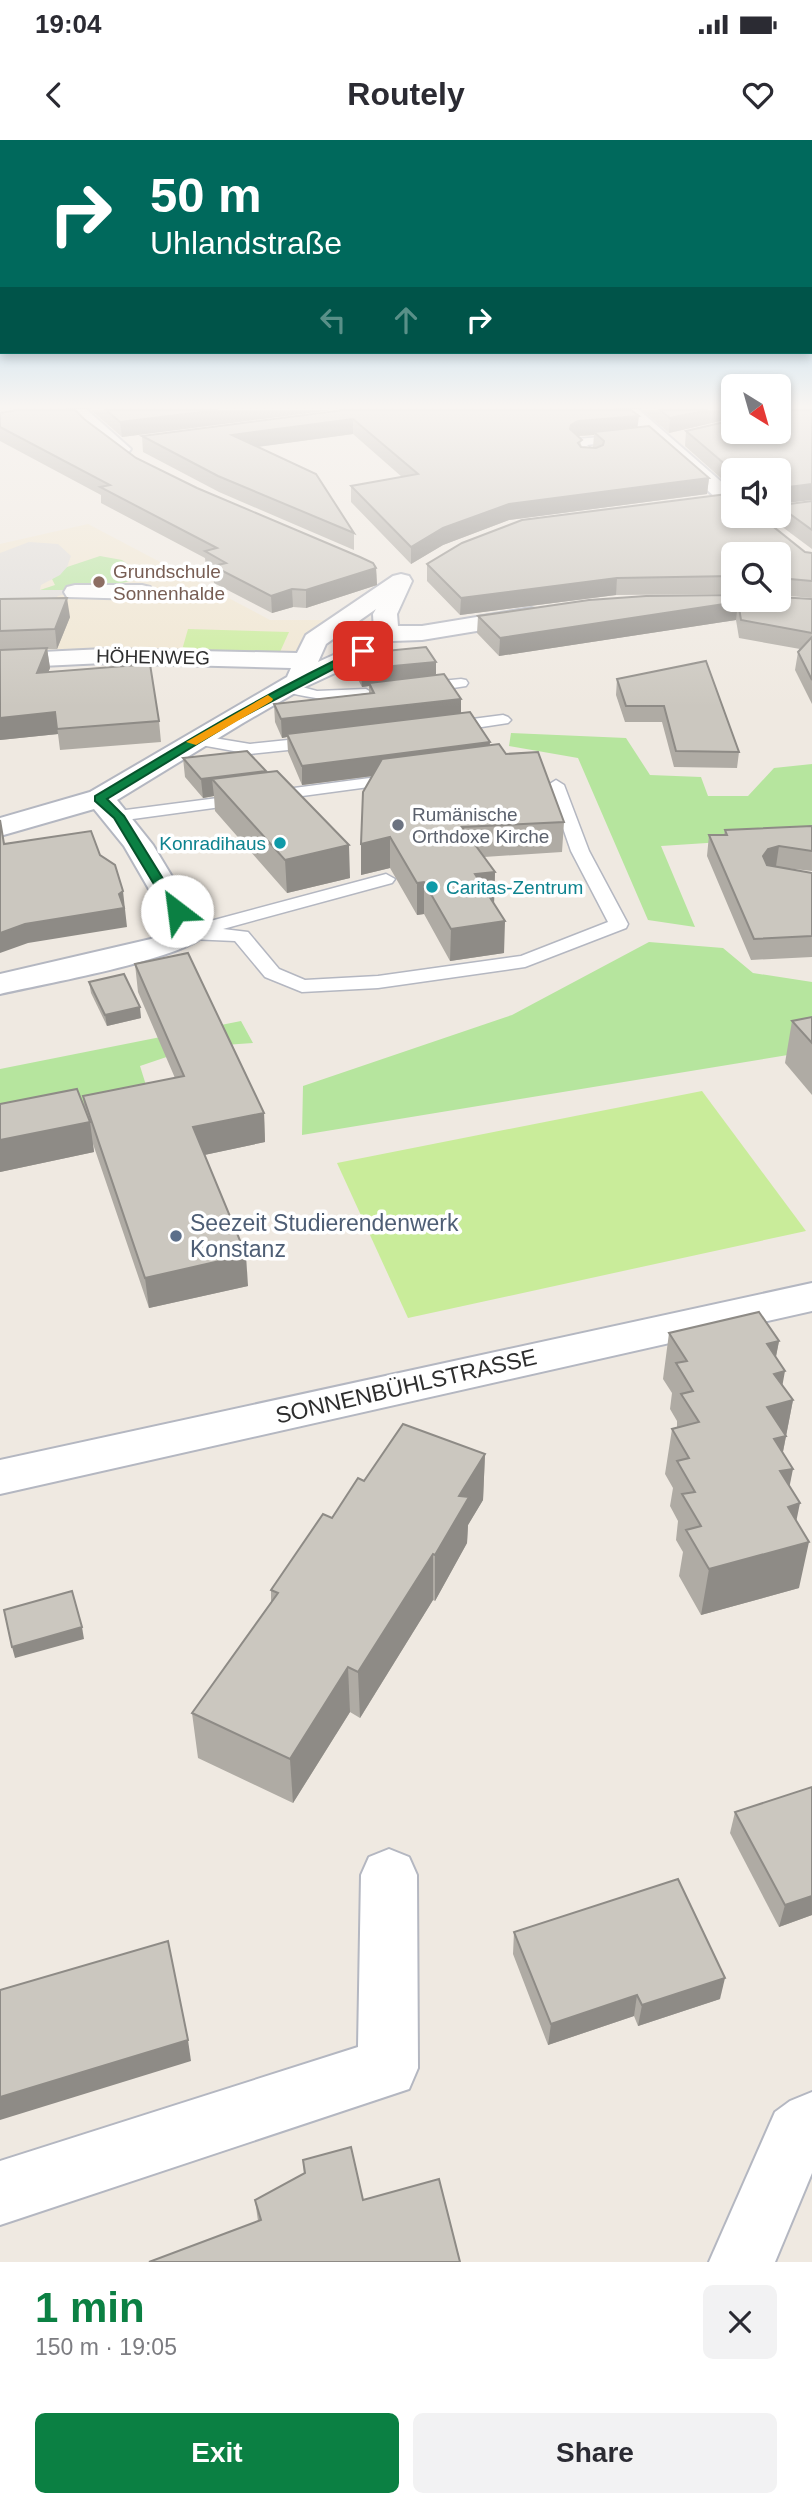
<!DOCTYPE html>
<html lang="en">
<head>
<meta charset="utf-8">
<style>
  :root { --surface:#fff; --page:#f2f2f3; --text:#2b2b33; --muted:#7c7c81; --accent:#0b8043 }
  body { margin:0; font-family:Helvetica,sans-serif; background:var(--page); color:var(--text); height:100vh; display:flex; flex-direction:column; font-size:26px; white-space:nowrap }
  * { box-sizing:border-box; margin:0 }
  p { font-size:23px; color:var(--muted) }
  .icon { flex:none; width:38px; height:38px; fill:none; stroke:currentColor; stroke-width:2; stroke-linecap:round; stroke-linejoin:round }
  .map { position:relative; height:2122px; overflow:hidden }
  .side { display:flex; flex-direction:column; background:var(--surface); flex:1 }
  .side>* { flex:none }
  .banner { position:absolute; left:0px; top:0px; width:812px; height:214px; box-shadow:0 4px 10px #0003; background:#00695c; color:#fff; overflow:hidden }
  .needle { width:46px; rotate:143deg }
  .fabs { position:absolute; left:721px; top:234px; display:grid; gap:14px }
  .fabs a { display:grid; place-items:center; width:70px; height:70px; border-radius:10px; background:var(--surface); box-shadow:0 4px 10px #0003; font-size:35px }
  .pin { position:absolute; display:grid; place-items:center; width:60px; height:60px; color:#fff; margin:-30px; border-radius:14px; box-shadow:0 4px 10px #0006 }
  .me { position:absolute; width:77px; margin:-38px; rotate:330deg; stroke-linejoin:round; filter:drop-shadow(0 0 5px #0008) }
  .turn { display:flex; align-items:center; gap:24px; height:147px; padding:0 35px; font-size:32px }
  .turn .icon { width:91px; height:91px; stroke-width:2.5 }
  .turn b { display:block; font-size:49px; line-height:60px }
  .lanes { display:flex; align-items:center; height:66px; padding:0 35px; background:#0003; justify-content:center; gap:35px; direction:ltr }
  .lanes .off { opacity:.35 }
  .round { display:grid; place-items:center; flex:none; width:74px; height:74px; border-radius:10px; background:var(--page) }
  .head { display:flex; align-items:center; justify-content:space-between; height:119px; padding:0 35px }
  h1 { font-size:42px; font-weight:700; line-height:52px; color:var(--accent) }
  .action { display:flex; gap:14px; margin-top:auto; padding:14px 35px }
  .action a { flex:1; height:80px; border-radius:10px; background:var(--accent); color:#fff; font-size:28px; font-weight:700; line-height:80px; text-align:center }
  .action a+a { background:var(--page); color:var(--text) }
  .status { display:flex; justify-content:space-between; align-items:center; height:49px; padding:0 35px; background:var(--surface); direction:ltr }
  .status svg { height:19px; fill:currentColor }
  header { display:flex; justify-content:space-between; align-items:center; height:91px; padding:0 35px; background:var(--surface); font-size:32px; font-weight:700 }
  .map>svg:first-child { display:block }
  .education { fill:#f0e6d1 }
  .green { fill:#b6e59e }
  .pitch { fill:#c9ec9a }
  .plaza { fill:#dfdcd8 }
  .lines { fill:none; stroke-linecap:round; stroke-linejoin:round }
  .lane-casing { stroke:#b4b7c1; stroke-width:3 }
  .street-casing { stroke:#b4b7c1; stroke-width:4 }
  .lane { fill:#fff; fill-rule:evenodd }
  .street { fill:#fff; fill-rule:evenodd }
  .wall { fill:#afaba4; fill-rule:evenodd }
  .shaded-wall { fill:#8e8b86 }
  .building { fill:#cbc7bf; stroke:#8e8b86; stroke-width:2 }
  .route { fill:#0b8043; stroke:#07532c; stroke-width:2 }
  .slow { fill:#f59e0b }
  .education-dot { fill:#8d6e63; stroke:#fff; stroke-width:2.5 }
  .worship-dot { fill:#6b7280; stroke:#fff; stroke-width:2.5 }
  .culture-dot { fill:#0f9aa8; stroke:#fff; stroke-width:2.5 }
  .service-dot { fill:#5c6f8a; stroke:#fff; stroke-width:2.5 }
  .labels { text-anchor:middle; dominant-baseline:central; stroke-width:7; stroke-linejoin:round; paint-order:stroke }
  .far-education-label { font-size:19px; fill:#785e54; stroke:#fff; text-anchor:start }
  .far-street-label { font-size:19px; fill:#2e2e2e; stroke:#fff }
  .far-worship-label { font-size:19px; fill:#5b616d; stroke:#fff; text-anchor:start }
  .far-culture-label { font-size:19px; fill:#0d838f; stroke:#fff; text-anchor:end }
  .service-label { font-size:23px; fill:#4e5e75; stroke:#fff; text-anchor:start }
  .street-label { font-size:23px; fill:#2e2e2e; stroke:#fff }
</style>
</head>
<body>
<div class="status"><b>19:04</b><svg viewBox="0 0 49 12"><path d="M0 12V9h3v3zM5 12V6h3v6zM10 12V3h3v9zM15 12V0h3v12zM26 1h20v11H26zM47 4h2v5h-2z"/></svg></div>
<header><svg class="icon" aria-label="back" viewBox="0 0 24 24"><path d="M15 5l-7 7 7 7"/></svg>Routely<svg class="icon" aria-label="heart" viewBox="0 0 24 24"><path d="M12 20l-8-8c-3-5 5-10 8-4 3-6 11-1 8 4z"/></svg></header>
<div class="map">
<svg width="812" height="2122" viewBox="0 0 812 2122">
  <rect width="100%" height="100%" fill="#efe9e1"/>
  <path class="education" d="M88,384L270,480H344L306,521H0V404Z"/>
  <g class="green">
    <path d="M100,416L122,420L144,436C130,445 56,455 40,450L55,445L52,439L67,427Z"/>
    <path d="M511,593L626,598L650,635L701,637L708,656H748L774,628L812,624V696L661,706L695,787L648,780L578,618L509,606Z"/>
    <path d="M649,802L723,808L753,833L812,842V911L302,995L303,946L512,875Z"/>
    <path d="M241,881L253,903L196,907L140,926L150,958L0,987V929Z"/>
  </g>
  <g class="pitch">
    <path d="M188,489L289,492L280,512L182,510Z"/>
    <path d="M702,951L806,1091L408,1178L337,1023Z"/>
  </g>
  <path class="plaza" d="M29,402L58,404L71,416L67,427L60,435L41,445L40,450H73L75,452L58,456L0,497V413Z"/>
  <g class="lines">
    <g class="lane-casing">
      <g id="lane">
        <path d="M623,295L627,296V300L587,305L601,318L595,321L571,302L577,299Z"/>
        <path d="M461,539L466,540L468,543L466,546L421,553L413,548L421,543Z"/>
        <path d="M287,543L317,551L366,549L374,554C358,568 301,556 282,551L279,548L282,545Z"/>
        <path d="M503,575L508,577L511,580L508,583L449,592L441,587L449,582Z"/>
        <path d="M196,595L250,604L317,597L325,602L317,607L250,614L190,603L188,600L190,597Z"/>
        <path d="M400,634L408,639L406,642L118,681L110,676L118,671Z"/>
        <path d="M556,640L564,645L589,711L628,784L626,788L525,827L378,848L302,852L265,837L235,801L190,799L181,793L190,787L201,788L203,783L386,734L395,739L392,743L223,789L248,792L279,829L305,840L378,836L521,816L608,782L571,711L548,645Z"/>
      </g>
    </g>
    <g class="street-casing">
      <g id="street">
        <path d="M67,269H86L131,309L128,313C109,318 78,284 67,269Z"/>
        <path d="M617,269H638L733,352V369L726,367Z"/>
        <path d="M401,434L409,436L412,441L397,474L398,486H422L531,468L539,470L543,475L539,480L531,482L422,500L392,501L376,514L307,546L243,583L117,660L153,705L206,793C188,819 37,845 0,854V834L151,799L172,789L124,706L94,669L0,696V678L90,652L287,537L291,528L104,523L0,528V514L104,509L297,513L306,495L393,436ZM376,469L373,474L374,492L358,504L318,522L326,504Z"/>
        <path d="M75,445H142L150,447L153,452L150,457L142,459L67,457L64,452L67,447Z"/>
        <path d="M812,1143V1171L0,1354V1320Z"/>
        <path d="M389,1709L409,1717L417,1735L418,1928L409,1949L0,2085V2021L358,1907L361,1735L369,1717Z"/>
        <path d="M812,1952V2033L775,2122H709L775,1972L790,1961Z"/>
      </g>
    </g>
    <use href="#lane" class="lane"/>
    <use href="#street" class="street"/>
  </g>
  <g class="wall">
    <path d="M91,270H332L122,297Z"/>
    <path d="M344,270L638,287L709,338L707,354L509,380L443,405L411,424L351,362V346L402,337L353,294L258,307L354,393V410L219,352L143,312L142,296ZM594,295L593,307L594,308L582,307L578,296Z"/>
    <path d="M642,270H733V278L669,293Z"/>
    <path d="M0,273L84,279L136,318L197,348L376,428L377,445L306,468L293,467L272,473L214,443L213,432L206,428L205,418L101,363V355L0,301Z"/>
    <path d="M686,291L733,331V349L685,306Z"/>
    <path d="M812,361V409L773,380L774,376H779V366Z"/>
    <path d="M805,412L812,413V458L779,455V415H733V454L616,455L460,475L427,441V424Z"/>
    <path d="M0,459L70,477L57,509H47L50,528L48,532L159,581L161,602L60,610L58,594L0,600Z"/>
    <path d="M812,459V564L795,530L798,512L800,509L739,498L736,480L499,516L477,493L478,476Z"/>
    <path d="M354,514L436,522V535L461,559V573L490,605L506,614L564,682L562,712L484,717L495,732L494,763L504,813L450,821L424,774L417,775L390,728L361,735L373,636L302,645L288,612L287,597L282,598L275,582L274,564L369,553V546L362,547L354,532Z"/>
    <path d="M706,521L739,612L737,628L674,627L662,582H625L616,555L617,539Z"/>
    <path d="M183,618L266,631V632L350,738L287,753L215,671L214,656L203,658L185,637Z"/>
    <path d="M812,686V731L776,727L812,733V817L751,820L707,716L709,695H724L725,690Z"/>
    <path d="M135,824L264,973L265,1002L204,1015L248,1146L149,1168L93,1004L94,1012L0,1032V964L84,967L83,956L175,938L138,852Z"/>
    <path d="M89,842L141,878L107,886L91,853Z"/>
    <path d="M812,877V955L785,923L792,881Z"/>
    <path d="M669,1193L779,1201L776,1217L782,1245L793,1260L783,1312L796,1382L799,1448L701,1475L679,1436L683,1412L676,1400L678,1381L670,1366L673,1348L665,1334L672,1289L677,1287V1281L670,1269L672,1253L663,1239Z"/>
    <path d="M485,1314L483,1360L468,1385L467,1403L435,1461L433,1460L360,1578L350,1572L293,1663L198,1618L192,1573L271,1462V1450L364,1341Z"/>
    <path d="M812,1647V1775L779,1787L730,1693L735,1672Z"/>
    <path d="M514,1792L720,1859L638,1886L634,1876L548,1905L513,1814Z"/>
    <path d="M303,2020L363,2060L258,2081L255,2060L304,2034Z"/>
  </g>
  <g class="shaded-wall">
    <path d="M218,270H332L122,297L120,282Z"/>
    <path d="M708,270H733V278L669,293L670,278Z"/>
    <path d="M639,276L637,291L594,292V295L577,296L570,300L571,285L578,281Z"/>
    <path d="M353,279V294L233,310L232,295Z"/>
    <path d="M709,338L707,354L509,380L443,405L411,424V407L443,388L509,364Z"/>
    <path d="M812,344V360L779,364V356L781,348Z"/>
    <path d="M376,428L377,445L306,468V450Z"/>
    <path d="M617,438L616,455L460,475L461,458Z"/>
    <path d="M292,449L293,467L272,473L271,456Z"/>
    <path d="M67,458L70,477L57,509L55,489Z"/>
    <path d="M738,462L736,480L499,516L500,498Z"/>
    <path d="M47,508L50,528L40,553L37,533Z"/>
    <path d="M436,522V539L369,543V546L362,547L361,529Z"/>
    <path d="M461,559V577L287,594V597L282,598L281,579Z"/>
    <path d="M55,572L58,594L0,600V578Z"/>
    <path d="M490,602L489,621L302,645V626Z"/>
    <path d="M266,631L267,649L212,639L214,656L203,658L201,639Z"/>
    <path d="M390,697V728L361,735V704Z"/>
    <path d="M349,705L350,738L287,753L285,720Z"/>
    <path d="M779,706L776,726L765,729L763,716L768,709Z"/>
    <path d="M495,732L494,764L475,734Z"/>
    <path d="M424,742V774L417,775V743Z"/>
    <path d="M123,751L127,787L28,803L0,813V793Z"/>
    <path d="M505,781L504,813L450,821L451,789Z"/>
    <path d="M140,867L141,878L107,886L105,875Z"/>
    <path d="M264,973L265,1002L195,1017L193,987Z"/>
    <path d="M90,982L94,1012L0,1032V1000Z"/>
    <path d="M246,1115L248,1146L149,1168L145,1138Z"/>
    <path d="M779,1201L770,1246L767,1204Z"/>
    <path d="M785,1231L779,1264L793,1260L777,1342L767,1267L774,1234Z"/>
    <path d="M485,1314L483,1360L468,1385L467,1403L435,1461V1415L459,1356Z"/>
    <path d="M793,1329L784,1374L780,1331Z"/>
    <path d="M800,1363L791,1407L809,1402L799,1448L701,1475L709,1429L788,1367Z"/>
    <path d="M433,1414V1460L360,1578L358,1532Z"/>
    <path d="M82,1487L84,1499L15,1518L12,1507Z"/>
    <path d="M348,1527L350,1572L293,1663L290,1619Z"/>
    <path d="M812,1756V1775L779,1787L785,1765Z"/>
    <path d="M725,1838L720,1859L638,1886L642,1865Z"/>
    <path d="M637,1855L634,1876L548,1905L551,1884Z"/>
    <path d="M188,1900L191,1921L0,1980V1957Z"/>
  </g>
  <g class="building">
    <path d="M17,270H75L84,279L136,318L197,348L360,417L373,423L376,428L306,450L292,449L271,456L213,426L226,423L205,411L217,408L100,347L110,345L0,287V273Z"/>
    <path d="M106,270H218L120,282Z"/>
    <path d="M344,270H631L639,276L578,281L571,285L570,289L582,300L578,303L581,307L596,308L603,305L604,301L594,292L649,286L709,338L509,364L443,388L411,407L351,346L418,334L353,279L232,295L316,334L354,393L218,336L142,296Z"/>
    <path d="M660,270H708L670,278Z"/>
    <path d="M779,270H812V344L781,348L779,356V331H733L686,291L733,280V292H779Z"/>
    <path d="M727,354H733V376H760L805,412L812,413V441L779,438V415H733V436L617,438L461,458L427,424L462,403L522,380Z"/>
    <path d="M812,361V390L779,366V364L782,365Z"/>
    <path d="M733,455V460H779V457L812,459V493L741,480L738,462L500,498L478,476L589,460L646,456Z"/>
    <path d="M67,458L55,489L0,491V459Z"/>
    <path d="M812,497V540L798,512Z"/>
    <path d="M426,507L436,522L361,529L354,514Z"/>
    <path d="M47,508L37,533L150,524L159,581L57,589L55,572L0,578V510Z"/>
    <path d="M706,521L739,612L676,611L664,566H626L617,539Z"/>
    <path d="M444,534L461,559L281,579L274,564L374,553L369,543Z"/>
    <path d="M470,572L490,602L302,626L287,594Z"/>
    <path d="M499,604L506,614L538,612L564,682L462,687L495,732L475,734L505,781L451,789L424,742L417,743L390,697L361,704L363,652L382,619Z"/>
    <path d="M247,611L266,631L201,639L183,618Z"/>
    <path d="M277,631L349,705L285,720L212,639Z"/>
    <path d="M0,680L4,704L91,691L100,715L115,725L123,751L119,754L124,768L25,784L0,793Z"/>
    <path d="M812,686V711L779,706L768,709L763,716L767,725L812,733V796L754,799L709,695H727L725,690Z"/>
    <path d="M188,813L264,973L193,987L246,1115L145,1138L83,956L184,936L135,824Z"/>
    <path d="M124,834L140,867L105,875L89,842Z"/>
    <path d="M812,877V903L792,881Z"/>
    <path d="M77,949L90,982L0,1000V964Z"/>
    <path d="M759,1172L779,1201L767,1204L785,1231L774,1234L793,1260L767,1267L786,1296L774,1299L793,1329L780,1331L800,1363L788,1367L809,1402L709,1429L686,1390L701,1386L682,1354L695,1352L677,1321L689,1318L672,1289L699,1282L681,1254L693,1251L676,1223L687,1221L669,1193Z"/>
    <path d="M403,1284L485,1314L459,1356L469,1357L435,1415L433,1414L358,1532L348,1527L290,1619L192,1573L278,1453L271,1450L323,1374L332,1378L358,1338L364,1341Z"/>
    <path d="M72,1451L82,1487L12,1507L4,1470Z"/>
    <path d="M812,1647V1756L785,1765L735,1672Z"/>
    <path d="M678,1739L725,1838L642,1865L637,1855L551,1884L514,1792Z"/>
    <path d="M168,1801L188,1900L0,1957V1850Z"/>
    <path d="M351,2007L363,2060L439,2039L460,2122H149L261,2080L255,2060L305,2033L303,2020Z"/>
  </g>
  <linearGradient id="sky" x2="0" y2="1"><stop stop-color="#7abfeb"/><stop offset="0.47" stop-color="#f8f5f2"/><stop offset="1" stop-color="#f8f5f2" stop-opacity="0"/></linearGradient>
  <rect width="812" height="567" fill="url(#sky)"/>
  <path class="route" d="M359,509L368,511L238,579L107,659L124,676L183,771L181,774H172L114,678L95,661V656C182,604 267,552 359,509Z"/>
  <path class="slow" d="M268,555L273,559L272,561L196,605L186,602Z"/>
  <circle class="education-dot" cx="99" cy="442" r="7"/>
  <circle class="worship-dot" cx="398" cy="685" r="7"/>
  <g class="culture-dot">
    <circle cx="280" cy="703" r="7"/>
    <circle cx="432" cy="747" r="7"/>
  </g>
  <circle class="service-dot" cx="176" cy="1096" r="7"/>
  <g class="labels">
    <g class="far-education-label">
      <text x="113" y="431">Grundschule<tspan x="113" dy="22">Sonnenhalde</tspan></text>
    </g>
    <g class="far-street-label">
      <text transform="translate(153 517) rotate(1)">HÖHENWEG</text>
    </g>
    <g class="far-worship-label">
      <text x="412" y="674">Rumänische<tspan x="412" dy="22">Orthdoxe Kirche</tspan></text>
    </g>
    <g class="far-culture-label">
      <text x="266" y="703">Konradihaus</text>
      <text x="446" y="747" text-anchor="start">Caritas-Zentrum</text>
    </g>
    <g class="service-label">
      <text x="190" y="1083">Seezeit Studierendenwerk<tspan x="190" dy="26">Konstanz</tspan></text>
    </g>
    <g class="street-label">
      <text transform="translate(406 1246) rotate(-13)">SONNENBÜHLSTRASSE</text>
    </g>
  </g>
</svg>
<div class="fabs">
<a><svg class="needle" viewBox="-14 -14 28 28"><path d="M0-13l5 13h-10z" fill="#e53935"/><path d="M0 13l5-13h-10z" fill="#7c7c81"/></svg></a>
<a><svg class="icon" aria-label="sound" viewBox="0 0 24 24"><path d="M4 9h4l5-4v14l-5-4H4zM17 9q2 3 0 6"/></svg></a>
<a><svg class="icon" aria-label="search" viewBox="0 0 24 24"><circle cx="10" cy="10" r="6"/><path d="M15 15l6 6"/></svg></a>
</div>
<div class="pin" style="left:363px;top:511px;background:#d93025"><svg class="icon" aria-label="arrive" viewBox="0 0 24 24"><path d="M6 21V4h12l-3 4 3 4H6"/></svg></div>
<svg class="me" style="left:177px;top:771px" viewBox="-20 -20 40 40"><circle r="19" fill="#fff"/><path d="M0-13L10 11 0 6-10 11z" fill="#0b8043"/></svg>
<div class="banner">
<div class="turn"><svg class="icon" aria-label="right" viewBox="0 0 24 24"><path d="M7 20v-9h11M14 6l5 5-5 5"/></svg><div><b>50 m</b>Uhlandstraße</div></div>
<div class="lanes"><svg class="icon off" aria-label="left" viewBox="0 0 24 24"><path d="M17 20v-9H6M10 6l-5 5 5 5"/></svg><svg class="icon off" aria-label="ahead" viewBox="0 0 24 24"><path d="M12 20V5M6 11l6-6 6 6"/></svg><svg class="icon" aria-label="right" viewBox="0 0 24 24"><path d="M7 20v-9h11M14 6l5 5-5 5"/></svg></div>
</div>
</div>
<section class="side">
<div class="head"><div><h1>1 min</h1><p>150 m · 19:05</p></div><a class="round"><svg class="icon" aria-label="close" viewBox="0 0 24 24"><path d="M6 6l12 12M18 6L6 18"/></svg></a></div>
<div class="action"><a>Exit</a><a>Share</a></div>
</section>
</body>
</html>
